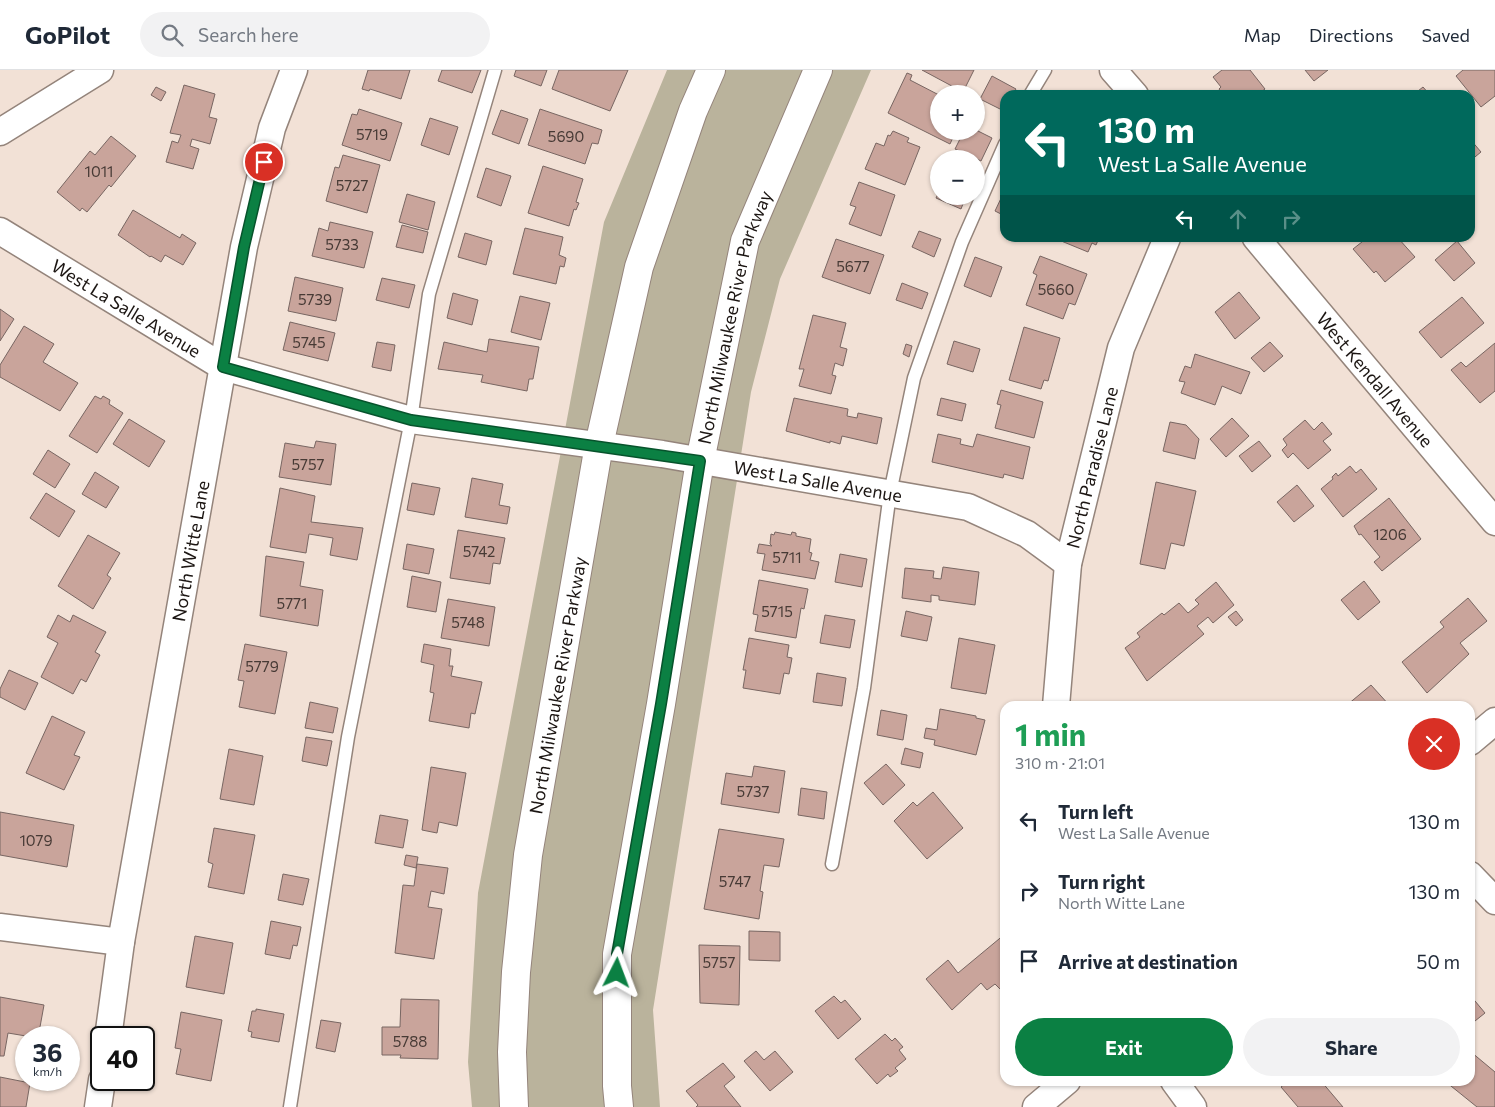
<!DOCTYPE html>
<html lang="en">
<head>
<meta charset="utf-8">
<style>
  :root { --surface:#fff; --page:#f2f2f3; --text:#1f2937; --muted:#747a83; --line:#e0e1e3; --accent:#0b8043 }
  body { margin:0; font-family:Commissioner,sans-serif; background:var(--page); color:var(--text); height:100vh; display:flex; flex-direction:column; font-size:19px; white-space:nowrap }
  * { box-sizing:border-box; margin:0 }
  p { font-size:16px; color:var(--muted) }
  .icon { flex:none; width:28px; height:28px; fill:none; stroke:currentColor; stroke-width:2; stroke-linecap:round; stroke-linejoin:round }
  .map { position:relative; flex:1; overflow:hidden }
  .panel { position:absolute; left:1000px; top:631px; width:475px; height:385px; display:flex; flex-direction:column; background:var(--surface); border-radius:15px; box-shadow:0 1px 4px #0004 }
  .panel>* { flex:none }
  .top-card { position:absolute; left:1000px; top:20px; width:475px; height:152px; border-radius:15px; box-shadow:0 1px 4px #0004; background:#00695c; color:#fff; overflow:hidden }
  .controls { position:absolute; left:930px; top:15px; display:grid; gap:10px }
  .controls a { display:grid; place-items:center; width:55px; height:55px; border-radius:50%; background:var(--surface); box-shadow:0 1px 4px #0004; font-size:25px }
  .speed { position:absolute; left:15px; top:956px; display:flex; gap:10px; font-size:25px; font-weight:700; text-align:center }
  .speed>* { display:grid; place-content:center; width:65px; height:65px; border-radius:50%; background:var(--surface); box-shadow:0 1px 4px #0004; line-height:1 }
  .speed small { font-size:12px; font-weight:400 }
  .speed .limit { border:2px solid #111; border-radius:8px; background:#fff; color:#111 }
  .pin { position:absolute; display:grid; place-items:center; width:42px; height:42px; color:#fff; margin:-21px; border:2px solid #fff; border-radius:50%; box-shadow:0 1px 5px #0007 }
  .me { position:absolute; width:55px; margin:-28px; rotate:3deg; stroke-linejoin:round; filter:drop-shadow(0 0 4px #0008) }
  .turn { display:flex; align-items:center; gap:18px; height:105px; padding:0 15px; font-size:22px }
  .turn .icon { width:65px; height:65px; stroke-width:2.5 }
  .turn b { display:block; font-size:35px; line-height:42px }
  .lanes { display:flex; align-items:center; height:48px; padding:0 15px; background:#0003; justify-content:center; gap:25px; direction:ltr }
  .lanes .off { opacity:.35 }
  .round { display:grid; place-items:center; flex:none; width:52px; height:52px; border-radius:26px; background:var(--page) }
  .headline { display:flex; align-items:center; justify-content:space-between; height:85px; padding:0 15px }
  h1 { font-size:30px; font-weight:700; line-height:38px; color:#1e9e55 }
  .primary-button { display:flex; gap:10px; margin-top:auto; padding:10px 15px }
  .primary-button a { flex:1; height:58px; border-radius:30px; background:var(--accent); color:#fff; font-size:20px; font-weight:700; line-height:58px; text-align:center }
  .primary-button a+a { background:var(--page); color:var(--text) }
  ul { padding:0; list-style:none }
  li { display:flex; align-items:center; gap:15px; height:70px; padding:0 15px }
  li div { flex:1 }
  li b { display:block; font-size:19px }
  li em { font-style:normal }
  header { display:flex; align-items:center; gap:30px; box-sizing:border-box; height:70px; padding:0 25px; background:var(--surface); border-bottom:1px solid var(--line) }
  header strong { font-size:24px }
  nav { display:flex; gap:28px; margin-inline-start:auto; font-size:18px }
  .search { width:350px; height:45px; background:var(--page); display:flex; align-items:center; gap:12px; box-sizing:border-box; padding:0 18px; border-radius:28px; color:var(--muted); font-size:19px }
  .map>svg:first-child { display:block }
  .green { fill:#bab39c }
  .building { fill:#c9a49b; stroke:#786662 }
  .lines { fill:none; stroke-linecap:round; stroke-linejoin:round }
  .lane-casing { stroke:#94847b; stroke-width:15 }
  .street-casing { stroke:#94847b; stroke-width:29 }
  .secondary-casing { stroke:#94847b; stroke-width:30 }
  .lane { stroke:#fff; stroke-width:12 }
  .street { stroke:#fff; stroke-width:26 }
  .secondary { stroke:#fff; stroke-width:28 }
  .route-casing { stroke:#07532c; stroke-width:12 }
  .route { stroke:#0b8043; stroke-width:9 }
  .labels { text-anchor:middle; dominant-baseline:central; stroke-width:5; stroke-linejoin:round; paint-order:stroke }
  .number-label { font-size:15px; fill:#473a35 }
  .street-label { font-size:18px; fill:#1c1613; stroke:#f2e1d6 }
</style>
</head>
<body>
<header>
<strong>GoPilot</strong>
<div class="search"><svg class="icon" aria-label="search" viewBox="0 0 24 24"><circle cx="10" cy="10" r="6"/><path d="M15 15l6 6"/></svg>Search here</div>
<nav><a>Map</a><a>Directions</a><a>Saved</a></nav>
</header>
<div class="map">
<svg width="1495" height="1037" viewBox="0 0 1495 1037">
  <rect width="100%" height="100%" fill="#f2e1d6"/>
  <path class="green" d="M667,0H871L780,209L751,322L653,940L660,1037H472L468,992L478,823L604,152Z"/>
  <g class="building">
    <path d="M368,0H410L401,29L370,19L369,21L362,19Z"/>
    <path d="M442,0H481L472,23L438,11Z"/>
    <path d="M516,0H547L541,16L514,6Z"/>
    <path d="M559,0H628L610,41L552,19Z"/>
    <path d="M922,0H974L963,22Z"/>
    <path d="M1222,0H1250L1265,19L1257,25H1223L1219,19L1221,17L1213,7Z"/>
    <path d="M1305,0H1328L1314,11Z"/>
    <path d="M1463,0H1495V26L1481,37L1456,6Z"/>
    <path d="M907,3L912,5L910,10L939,25V61H956L950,74L888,43Z"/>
    <path d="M992,6L1016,19L1012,25H1005L1004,41L980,29Z"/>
    <path d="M184,15L215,24L209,47L217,49L210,74L192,69L190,76L199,79L193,99L166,92L172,71L178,73L181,65L170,63Z"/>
    <path d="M156,17L166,22L161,31L151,25Z"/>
    <path d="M1423,17L1430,25H1413Z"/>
    <path d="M359,39L402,53L390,91L342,75L352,44L357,45Z"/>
    <path d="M540,39L602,60L598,74L592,73L585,94L528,75Z"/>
    <path d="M501,40L528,49L519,74L492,64Z"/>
    <path d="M430,48L458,57L449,85L421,75Z"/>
    <path d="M976,60L992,68L981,91L955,79L964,61Z"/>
    <path d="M893,61L909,68L907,72L920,77L905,115L865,99L876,73L884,76L888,65L890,66Z"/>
    <path d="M111,66L136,86L111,117L109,115L87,142L82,138L80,141L57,122L90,81L95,85Z"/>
    <path d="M1470,69L1481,82L1470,91Z"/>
    <path d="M343,85L380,95L367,143L326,131L335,97L339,98Z"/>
    <path d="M543,96L583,109L576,132L579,133L576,140L574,139L569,156L528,143Z"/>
    <path d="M486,98L511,106L501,136L477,127Z"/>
    <path d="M859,112L895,125L881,166L849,154L856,137L850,135Z"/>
    <path d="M939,122V126H966L961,139L936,128Z"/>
    <path d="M1004,122L1005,123V146L995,141Z"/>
    <path d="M407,124L435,132L428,160L399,152Z"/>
    <path d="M133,140L180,168L182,164L196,173L183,195L165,185L161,192L151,186L150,187L118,165Z"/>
    <path d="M330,152L373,162L364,198L312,186L319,158L328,161Z"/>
    <path d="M402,155L428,162L423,183L396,177Z"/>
    <path d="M525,158L563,167L559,185L566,188L564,197L560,196L556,214L513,204Z"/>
    <path d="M919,161L941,169L934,187L912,177Z"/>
    <path d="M465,163L492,171L486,195L458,187Z"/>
    <path d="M1054,168H1099L1096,175L1092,173L1088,182Z"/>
    <path d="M1367,168H1398L1415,187L1385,212L1376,201L1374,203L1353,179Z"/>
    <path d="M836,169L884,185L870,224L822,207Z"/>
    <path d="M1457,171L1475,193L1454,211L1435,190Z"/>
    <path d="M1040,186L1087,204L1075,235L1069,233L1063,249L1026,235L1037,205L1033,203Z"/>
    <path d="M975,187L1002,197L991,227L964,216Z"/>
    <path d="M295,207L343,218L336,251L288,241Z"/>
    <path d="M382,208L415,215L409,238L376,230Z"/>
    <path d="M902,213L928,223L922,239L896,230Z"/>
    <path d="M1239,222L1260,248L1235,269L1215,242Z"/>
    <path d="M453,223L478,230L472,255L447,248Z"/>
    <path d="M520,226L550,233L541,270L511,262Z"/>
    <path d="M1462,227L1484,253L1441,288L1419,262Z"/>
    <path d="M0,239L14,249L0,271Z"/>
    <path d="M813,245L846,253L840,277L847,279L843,296L835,293L832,305L836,306L831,324L799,316L804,299H799Z"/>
    <path d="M290,252L335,263L328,291L283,280Z"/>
    <path d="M24,256L54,274L43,292L78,313L60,341L0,307V295Z"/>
    <path d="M1024,257L1060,268L1048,311L1044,310L1041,319L1009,310Z"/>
    <path d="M489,269L539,277L533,309H529L527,321L481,312L483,305L438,299L444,272L487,282Z"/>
    <path d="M954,271L980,279L973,302L947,294Z"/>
    <path d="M377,272L395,275L391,301L372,297Z"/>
    <path d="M1270,272L1283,286L1264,302L1251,288Z"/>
    <path d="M1495,273V321L1480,333L1451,300L1461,292L1466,297Z"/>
    <path d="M906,274L912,276L909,287L903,284Z"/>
    <path d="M1195,284L1250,302L1241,324L1222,316L1215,335L1181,323L1185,312L1179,311L1185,296L1191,298Z"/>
    <path d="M1001,320L1043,332L1034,368L995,358L1001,335L997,334Z"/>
    <path d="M95,326L101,329L103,326L110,330L109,334L123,343L97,383L69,366Z"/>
    <path d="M794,328L848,339L847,346L857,348L858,343L882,348L877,374L842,366L840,374L830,371V373L786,361Z"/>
    <path d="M941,328L966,334L962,351L937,345Z"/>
    <path d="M1232,348L1249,366L1226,387L1210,369Z"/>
    <path d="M129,349L165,371L149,397L113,374Z"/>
    <path d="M1305,350L1314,360L1322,352L1332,364L1323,371L1331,380L1308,399L1293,383L1288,388L1282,380L1287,375L1283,369Z"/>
    <path d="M1170,352L1186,355L1199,369L1195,389L1163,381Z"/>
    <path d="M938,364L961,369L960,374L973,377L977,364L1030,377L1023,409L1004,404L1003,408L932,392Z"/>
    <path d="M316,371L336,374L331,415L279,407L285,373L314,378Z"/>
    <path d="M1259,371L1271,386L1252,402L1239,386Z"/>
    <path d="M48,380L70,394L55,418L33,404Z"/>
    <path d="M1350,396L1356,403L1361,399L1377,419L1343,447L1321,419L1333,409L1332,407L1336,403L1338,406Z"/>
    <path d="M95,402L119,417L106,438L82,424Z"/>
    <path d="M472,408L503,414L499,435L510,437L507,454L465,447Z"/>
    <path d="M1156,412L1196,421L1184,476L1171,473L1165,499L1140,494Z"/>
    <path d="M412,413L440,418L434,445L407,440Z"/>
    <path d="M1297,415L1314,436L1294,452L1277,432Z"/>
    <path d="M280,418L315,426L311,452L363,458L357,490L330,485L333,468L309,464L306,483L270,477Z"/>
    <path d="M46,423L75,441L59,467L30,448Z"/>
    <path d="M1389,428L1421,469L1382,501L1374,492L1380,487L1361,464L1359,465L1354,456Z"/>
    <path d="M458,460L505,468L500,494L493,493L490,514L450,508Z"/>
    <path d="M775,462L791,465L792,462L796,463V466L811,469L809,482L812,483L810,490L819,492L815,509L762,500L765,484L757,483L759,474L772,476L770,474L771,464L774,465Z"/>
    <path d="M88,465L120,483L107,505L111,508L93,539L58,516Z"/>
    <path d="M407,474L434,479L429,504L403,499Z"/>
    <path d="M840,484L867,489L862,517L835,512Z"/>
    <path d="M266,486L304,492L300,516L323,520L318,556L260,546Z"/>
    <path d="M943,497L979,502L975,535L939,530V526L931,525V532L902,528L905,498L934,501L933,508L941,509Z"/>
    <path d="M412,506L441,512L436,542L407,537Z"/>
    <path d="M759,510L808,519L804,539L801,538L796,568L755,561L758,545L753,544Z"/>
    <path d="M1364,511L1380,532L1358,550L1341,530Z"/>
    <path d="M1216,512L1234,535L1213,553L1208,547L1197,556L1204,564L1147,611L1125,578L1140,567L1137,563L1162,543L1164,545L1179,533L1188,543L1199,534L1195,530Z"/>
    <path d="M1468,528L1487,551L1460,573L1469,584L1427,623L1402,592L1444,557L1440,552Z"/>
    <path d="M448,529L495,537L489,576L441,568Z"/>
    <path d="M906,541L932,547L927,571L901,566Z"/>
    <path d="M1236,541L1243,550L1236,556L1228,547Z"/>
    <path d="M58,545L70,552L73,545L106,562L95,582L100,585L86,612L81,609L73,624L41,607L58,573L47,567Z"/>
    <path d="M825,545L855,550L850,578L820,573Z"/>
    <path d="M749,568L789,575L787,587L792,588L789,604L784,603L780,624L743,618L746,600H743Z"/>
    <path d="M959,568L995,575L986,624L951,618Z"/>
    <path d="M245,574L287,582L275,644L239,637L244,611L238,610Z"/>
    <path d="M424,574L451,579L449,596H453L451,606L482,612L475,644L471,643L469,658L429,651L434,623L430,622L434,595L421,592Z"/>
    <path d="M9,600L38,613L25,640L0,627V619Z"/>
    <path d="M817,603L846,608L842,636L813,632Z"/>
    <path d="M1371,615L1390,636H1347V635Z"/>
    <path d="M310,632L338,638L333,663L305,658Z"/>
    <path d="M940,639L976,646V648L985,650L976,685L934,675L935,670L924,668L926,658L937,660Z"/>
    <path d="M881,640L907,645L903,670L877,665Z"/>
    <path d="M52,646L85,662L74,685L80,687L64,720L26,703Z"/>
    <path d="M306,667L332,671L327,696L302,691Z"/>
    <path d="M905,678L923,683L920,698L901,694Z"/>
    <path d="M229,679L263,686L254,735L220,729Z"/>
    <path d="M886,694L905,715L883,735L864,713Z"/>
    <path d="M754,696L785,701L779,743L721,734L726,703L752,707Z"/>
    <path d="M431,697L466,703L457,756L439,752L437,763L422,760Z"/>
    <path d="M801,718L827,722L824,749L798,745Z"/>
    <path d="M933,722L963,758L927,789L894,751L913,732L917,736Z"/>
    <path d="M0,742L74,755L67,797L0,785Z"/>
    <path d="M380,745L408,750L403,778L375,773Z"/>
    <path d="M214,758L255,765L244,824L208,817L213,794L208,792Z"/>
    <path d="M719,759L784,769L779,797L764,795L760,821L763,822L759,849L704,839Z"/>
    <path d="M406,785L418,787L416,798L404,795Z"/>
    <path d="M417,794L448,798L444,824L431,821L428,837L442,839L434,889L395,883L403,815L414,816Z"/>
    <path d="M283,804L309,809L303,835L278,830Z"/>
    <path d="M271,851L301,857L297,876L293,875L290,889L265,884Z"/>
    <path d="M749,861L780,862V891L749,890Z"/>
    <path d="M1005,864V915L1000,919L995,914L987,920L981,913L952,940L926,909L948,890L958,903Z"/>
    <path d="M195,866L233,873L224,924L186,917Z"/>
    <path d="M699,875L740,876L739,935L700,933Z"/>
    <path d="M1470,925L1485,943L1470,955Z"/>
    <path d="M834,926L841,933L845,930L861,949L838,969L815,941Z"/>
    <path d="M0,927L44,935L38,968L8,963L4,986H0Z"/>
    <path d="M401,929L439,930L438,989L400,988L401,985H382V957H400Z"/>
    <path d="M256,939L284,944L279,972L251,967L252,962L248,961L252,941H256Z"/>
    <path d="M181,942L222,950L211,1011L176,1004L181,979L175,978Z"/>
    <path d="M321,950L341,953L335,982L316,978Z"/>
    <path d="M885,964L892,971L895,968L903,977L899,980L906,989L895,998L898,1001L890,1007L888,1004L877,1014L855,989Z"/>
    <path d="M756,981L764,990L775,981L793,1002L770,1021L744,991Z"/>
    <path d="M1471,982L1495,1002V1037H1477L1446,1012L1470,1011Z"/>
    <path d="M723,993L735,1007L724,1016L741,1037H696L698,1035L686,1021Z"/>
    <path d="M0,1007L30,1013L26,1037H0Z"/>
    <path d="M1288,1011H1321L1343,1037H1298L1281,1017Z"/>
  </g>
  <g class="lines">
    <g class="lane-casing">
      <g id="lane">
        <path d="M1030,25L1045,0"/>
        <path d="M832,794L864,618L890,423L914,308L962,172L1005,74"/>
        <path d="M290,1037L348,667L411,350L429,224L495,0"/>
      </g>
    </g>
    <g class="street-casing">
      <g id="street">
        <path d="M1113,0L1135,25"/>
        <path d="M0,62L100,0"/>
        <path id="s1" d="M0,161L223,297L411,350L662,384L968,437L1027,464L1068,494"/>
        <path id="s2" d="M1256,168L1495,452"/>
        <path id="s3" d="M1056,636L1068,494L1121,278L1167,168"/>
        <path d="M1470,672L1495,651"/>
        <path d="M1470,805L1495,831"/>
        <path d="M0,857L121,872"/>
        <path id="s4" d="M108,968L121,872L244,177L272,58L294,0"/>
        <path d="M1174,1011L1193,1037"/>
        <path d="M98,1037L102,1010"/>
        <path d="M1036,1037L1067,1011"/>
      </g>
    </g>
    <g class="secondary-casing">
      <g id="secondary">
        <path id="s5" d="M514,1037L512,982L516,902L528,785L599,375L639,197L693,41L711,0"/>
        <path id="s6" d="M619,1037L617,1016V884L661,634L700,391L745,171L818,0"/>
      </g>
    </g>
    <use href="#lane" class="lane"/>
    <use href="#street" class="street"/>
    <use href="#secondary" class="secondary"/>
  </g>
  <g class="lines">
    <g class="route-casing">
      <path id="route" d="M264,92L244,177L223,297L411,350L700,391L661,634L617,884V903"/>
    </g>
    <use href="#route" class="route"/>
  </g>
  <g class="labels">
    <g class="number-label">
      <text x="372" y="64">5719</text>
      <text x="566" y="66">5690</text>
      <text x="99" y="101">1011</text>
      <text x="352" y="115">5727</text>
      <text x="342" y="174">5733</text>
      <text x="853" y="196">5677</text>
      <text x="1056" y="219">5660</text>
      <text x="315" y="229">5739</text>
      <text x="309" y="272">5745</text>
      <text x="308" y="394">5757</text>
      <text x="1390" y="464">1206</text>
      <text x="479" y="481">5742</text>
      <text x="787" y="487">5711</text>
      <text x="292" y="533">5771</text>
      <text x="777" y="541">5715</text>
      <text x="468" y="552">5748</text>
      <text x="262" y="596">5779</text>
      <text x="753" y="721">5737</text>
      <text x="36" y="770">1079</text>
      <text x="735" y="811">5747</text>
      <text x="719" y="892">5757</text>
      <text x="410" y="971">5788</text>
    </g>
    <g class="street-label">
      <text stroke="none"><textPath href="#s1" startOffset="148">West La Salle Avenue</textPath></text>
      <text stroke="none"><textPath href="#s6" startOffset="801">North Milwaukee River Parkway</textPath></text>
      <text stroke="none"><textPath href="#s2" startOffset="185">West Kendall Avenue</textPath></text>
      <text stroke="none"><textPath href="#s3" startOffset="242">North Paradise Lane</textPath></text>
      <text stroke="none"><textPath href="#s1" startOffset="868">West La Salle Avenue</textPath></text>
      <text stroke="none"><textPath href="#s4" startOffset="494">North Witte Lane</textPath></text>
      <text stroke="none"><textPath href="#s5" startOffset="425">North Milwaukee River Parkway</textPath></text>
    </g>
  </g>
</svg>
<div class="controls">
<a>+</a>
<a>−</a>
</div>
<div class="speed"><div>36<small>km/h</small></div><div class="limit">40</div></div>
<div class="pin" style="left:264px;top:92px;background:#d93025"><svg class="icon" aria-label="arrive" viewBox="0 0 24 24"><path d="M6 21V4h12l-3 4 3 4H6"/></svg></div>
<svg class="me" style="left:617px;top:903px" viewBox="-20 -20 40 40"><path d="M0-17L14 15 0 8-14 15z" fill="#0b8043" stroke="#fff" stroke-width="4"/></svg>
<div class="top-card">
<div class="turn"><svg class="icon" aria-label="left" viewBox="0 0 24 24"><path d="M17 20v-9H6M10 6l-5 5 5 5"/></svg><div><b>130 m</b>West La Salle Avenue</div></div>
<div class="lanes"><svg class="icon" aria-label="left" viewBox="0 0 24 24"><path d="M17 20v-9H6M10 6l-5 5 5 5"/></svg><svg class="icon off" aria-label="ahead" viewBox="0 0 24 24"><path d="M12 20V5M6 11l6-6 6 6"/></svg><svg class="icon off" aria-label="right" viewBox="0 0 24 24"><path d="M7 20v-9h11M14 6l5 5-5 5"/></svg></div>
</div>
<section class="panel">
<div class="headline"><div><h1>1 min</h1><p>310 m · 21:01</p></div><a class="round" style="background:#d93025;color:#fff"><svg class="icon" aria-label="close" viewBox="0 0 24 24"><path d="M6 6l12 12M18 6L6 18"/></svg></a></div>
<ul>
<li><svg class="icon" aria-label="left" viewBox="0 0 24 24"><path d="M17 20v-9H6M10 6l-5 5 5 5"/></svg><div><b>Turn left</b><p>West La Salle Avenue</p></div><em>130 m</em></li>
<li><svg class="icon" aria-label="right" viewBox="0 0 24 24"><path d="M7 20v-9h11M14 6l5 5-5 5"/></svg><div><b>Turn right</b><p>North Witte Lane</p></div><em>130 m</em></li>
<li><svg class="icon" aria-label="arrive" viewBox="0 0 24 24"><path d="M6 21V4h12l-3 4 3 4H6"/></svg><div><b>Arrive at destination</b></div><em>50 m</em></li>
</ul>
<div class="primary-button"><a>Exit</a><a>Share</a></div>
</section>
</div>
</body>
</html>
